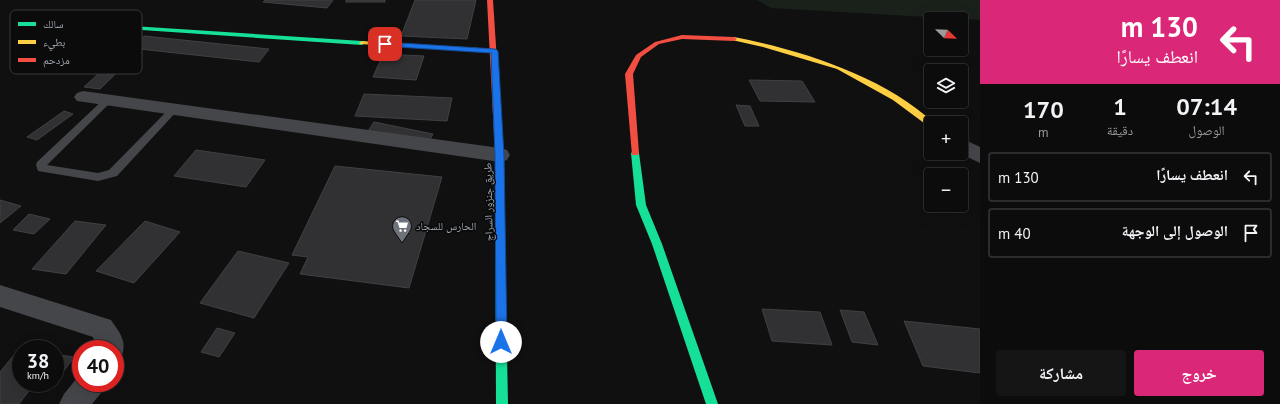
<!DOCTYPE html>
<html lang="ar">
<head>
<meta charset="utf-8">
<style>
  :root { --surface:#0c0c0d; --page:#151516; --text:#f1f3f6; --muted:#9a9b9d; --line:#2c2c2e; --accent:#db2777 }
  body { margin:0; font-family:"PT Sans","Noto Naskh Arabic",sans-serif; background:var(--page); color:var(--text); direction:rtl; height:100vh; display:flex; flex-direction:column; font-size:15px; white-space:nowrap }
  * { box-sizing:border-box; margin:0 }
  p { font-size:13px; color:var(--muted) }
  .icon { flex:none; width:22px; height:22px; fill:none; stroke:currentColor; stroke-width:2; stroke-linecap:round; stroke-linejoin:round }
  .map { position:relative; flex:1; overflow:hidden; direction:ltr }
  .details { display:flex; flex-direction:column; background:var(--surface); width:300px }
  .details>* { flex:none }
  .guide { background:#db2777; color:#fff; overflow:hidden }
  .needle { width:26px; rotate:113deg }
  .buttons { position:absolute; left:924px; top:12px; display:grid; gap:8px }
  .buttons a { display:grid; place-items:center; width:44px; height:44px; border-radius:4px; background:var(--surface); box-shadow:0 4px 16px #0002,0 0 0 1px var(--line); font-size:20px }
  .speed { position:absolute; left:12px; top:340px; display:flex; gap:8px; font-size:20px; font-weight:700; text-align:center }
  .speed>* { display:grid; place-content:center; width:52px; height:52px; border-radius:50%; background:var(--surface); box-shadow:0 4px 16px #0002,0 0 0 1px var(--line); line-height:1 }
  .speed small { font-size:10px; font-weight:400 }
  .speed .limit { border:6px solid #d22; background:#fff; color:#111 }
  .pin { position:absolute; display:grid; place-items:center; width:34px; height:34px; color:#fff; margin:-17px; border-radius:8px; box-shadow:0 2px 6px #0006 }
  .me { position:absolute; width:44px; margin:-22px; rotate:0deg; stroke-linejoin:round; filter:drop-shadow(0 0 3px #0008) }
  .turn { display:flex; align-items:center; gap:14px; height:84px; padding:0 16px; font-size:18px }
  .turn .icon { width:52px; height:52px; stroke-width:2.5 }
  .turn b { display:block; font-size:28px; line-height:34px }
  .eta { display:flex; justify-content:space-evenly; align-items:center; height:68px; text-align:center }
  .eta b { font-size:24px; font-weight:700; line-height:28px }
  .cta { display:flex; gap:8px; margin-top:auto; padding:8px 16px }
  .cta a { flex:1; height:46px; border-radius:4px; background:var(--accent); color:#fff; font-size:16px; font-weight:700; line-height:46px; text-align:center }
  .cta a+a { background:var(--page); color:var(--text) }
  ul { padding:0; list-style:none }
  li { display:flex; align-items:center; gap:12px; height:50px; margin:0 8px 6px; padding:0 8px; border:2px solid var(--line); border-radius:4px }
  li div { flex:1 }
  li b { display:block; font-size:15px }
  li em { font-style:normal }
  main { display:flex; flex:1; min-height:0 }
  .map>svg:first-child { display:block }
  .green { fill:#1a211b }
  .building { fill:#313133; stroke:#404144 }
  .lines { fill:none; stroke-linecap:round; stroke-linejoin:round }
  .lane { fill:#454649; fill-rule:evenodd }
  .street { fill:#454649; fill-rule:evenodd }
  .fast { fill:#16e098; fill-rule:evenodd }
  .slow { fill:#ffcf43; fill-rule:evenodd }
  .jam { fill:#f24e42; fill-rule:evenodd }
  .route { fill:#1a73e8; stroke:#114b97 }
  .labels { text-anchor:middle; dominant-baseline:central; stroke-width:3; stroke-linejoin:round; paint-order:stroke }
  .street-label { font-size:11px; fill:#a1a7b2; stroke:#0b0b0c }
  .poi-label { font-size:11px; fill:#a1a7b2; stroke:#0b0b0c; text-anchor:start }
  .key { fill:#0b0b0c; stroke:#383a3e; stroke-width:1 }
  .key-label { font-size:11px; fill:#a1a7b2 }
</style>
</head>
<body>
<main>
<section class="details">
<div class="guide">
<div class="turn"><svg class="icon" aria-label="left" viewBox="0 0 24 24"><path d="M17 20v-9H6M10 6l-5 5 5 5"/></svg><div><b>130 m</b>انعطف يسارًا</div></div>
</div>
<div class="eta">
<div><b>07:14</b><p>الوصول</p></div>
<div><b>1</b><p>دقيقة</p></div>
<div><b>170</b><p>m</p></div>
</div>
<ul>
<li><svg class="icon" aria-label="left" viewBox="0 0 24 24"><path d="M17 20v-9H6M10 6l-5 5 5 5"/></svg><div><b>انعطف يسارًا</b></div><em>130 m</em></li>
<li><svg class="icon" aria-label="arrive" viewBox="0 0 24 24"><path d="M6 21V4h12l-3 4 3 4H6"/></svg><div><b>الوصول إلى الوجهة</b></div><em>40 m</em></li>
</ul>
<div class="cta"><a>خروج</a><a>مشاركة</a></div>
</section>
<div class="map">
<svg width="980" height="404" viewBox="0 0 980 404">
  <rect width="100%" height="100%" fill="#101011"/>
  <path class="green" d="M757,0H980V20L771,8Z"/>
  <g class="building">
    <path d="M265,0H333L327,8L263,2Z"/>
    <rect x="346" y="0" width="39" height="2"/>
    <path d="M415,0H476L467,39L401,36Z"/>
    <path d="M144,36L269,49L259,62L130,48Z"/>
    <path d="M124,50L139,51L100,89L84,87Z"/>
    <path d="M383,54L424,56L416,80L373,77Z"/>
    <path d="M749,80L802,81L815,102L760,101Z"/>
    <path d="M364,94L452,98L447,121L355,116Z"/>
    <path d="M736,105L750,106L759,126H745Z"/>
    <path d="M64,111L73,114L37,140L27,137Z"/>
    <path d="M374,122L433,134L428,143L368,131Z"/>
    <path d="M196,150L265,160L246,187L174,176Z"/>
    <path d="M335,166L442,177L409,288L300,274L308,257L292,255Z"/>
    <path d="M0,200L21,206L0,223Z"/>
    <path d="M29,214L50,219L34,234L13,230Z"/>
    <path d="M75,221L106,225L66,274L32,269Z"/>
    <path d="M145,221L180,232L134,283L96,271Z"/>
    <path d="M238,251L289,263L254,318L200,303Z"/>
    <path d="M762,309L820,312L832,345L772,341Z"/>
    <path d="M840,310L864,312L878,345L852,342Z"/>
    <path d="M904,321L980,329V373L923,366Z"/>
    <path d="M217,328L235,333L219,357L201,352Z"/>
    <path d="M19,349H21V383H35L19,404H0V372Z"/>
    <path d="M59,355L74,357L55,383V360Z"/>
  </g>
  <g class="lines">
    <path class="lane" d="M107,98L110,99V103L47,165L98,173L109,170L170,108H176L178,110L117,176L98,181L38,171L36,165L37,162L104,99Z"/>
    <g class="street">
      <path d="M83,91L500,148L507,150L510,155L507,160L500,162L77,101L74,97L77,93Z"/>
      <path d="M961,138L980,147V163L959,153H961Z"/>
      <path d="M0,285L111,320C120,333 128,342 121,358L115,360V349H97L93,337L0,307Z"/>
      <path d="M81,373V383H105L101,393L92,404H59L64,394Z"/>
    </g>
    <g class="fast">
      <path d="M55,21L362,41L365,43L362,45L53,24V22Z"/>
      <path d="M635,150L639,153L646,205L662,244L718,404H706L652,244L636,205L631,153Z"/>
      <path d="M499,151L503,154L508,404H496L495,154Z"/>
    </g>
    <g class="slow">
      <path d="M734,37C801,50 883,76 934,123H931V127L928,126L893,100L837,69L763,47L732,40L731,39Z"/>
      <path d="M362,41L495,49L498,51L495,53L360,44L359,43Z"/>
    </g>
    <g class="jam">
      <path d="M487,0H493L503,154L499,157L495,154Z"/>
      <path d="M682,35L734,37L737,39L734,41L682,39L659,44L641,57L633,74L639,153L638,155H632L625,74L636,55L655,42Z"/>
    </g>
  </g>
  <path class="route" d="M385,42L495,49L498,51L504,156L507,342L505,346L501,347L497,346L496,342L495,156L491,53L382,46V43Z"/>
  <defs>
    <g id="supermarket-pin" transform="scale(1)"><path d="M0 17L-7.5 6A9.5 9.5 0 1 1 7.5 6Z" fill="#6e727a" stroke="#0b0b0c"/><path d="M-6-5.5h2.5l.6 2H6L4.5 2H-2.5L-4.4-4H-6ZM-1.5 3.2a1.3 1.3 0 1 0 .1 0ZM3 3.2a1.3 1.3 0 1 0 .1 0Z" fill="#fff"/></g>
  </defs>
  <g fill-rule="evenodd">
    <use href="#supermarket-pin" x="402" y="226"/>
  </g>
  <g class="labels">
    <g class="street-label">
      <text transform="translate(488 202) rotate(-91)">طريق جنزور السراج</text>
    </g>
    <g class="poi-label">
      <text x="416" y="226">الحارس للسجاد</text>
    </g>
  </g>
  <rect x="10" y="10" width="132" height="64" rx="6" class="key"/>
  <rect x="18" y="22" width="18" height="4" fill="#16e098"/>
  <rect x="18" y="40" width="18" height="4" fill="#ffcf43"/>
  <rect x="18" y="58" width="18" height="4" fill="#f24e42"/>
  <g class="key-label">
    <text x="43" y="28">سالك</text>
    <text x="43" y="46">بطيء</text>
    <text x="43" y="64">مزدحم</text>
  </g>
</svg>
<div class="buttons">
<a><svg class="needle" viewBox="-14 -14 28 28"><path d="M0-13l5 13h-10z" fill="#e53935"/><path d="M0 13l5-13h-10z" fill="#9a9b9d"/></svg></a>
<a><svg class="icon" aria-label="layers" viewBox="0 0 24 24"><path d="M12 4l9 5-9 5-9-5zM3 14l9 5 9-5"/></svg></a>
<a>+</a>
<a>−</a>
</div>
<div class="speed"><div>38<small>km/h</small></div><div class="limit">40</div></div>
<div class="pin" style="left:385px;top:44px;background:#d93025"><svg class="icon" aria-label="arrive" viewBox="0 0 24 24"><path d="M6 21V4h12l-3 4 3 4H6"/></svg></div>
<svg class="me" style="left:501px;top:342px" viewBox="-20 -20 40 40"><circle r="19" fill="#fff"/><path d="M0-13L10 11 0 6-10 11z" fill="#1a73e8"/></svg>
</div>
</main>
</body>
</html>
